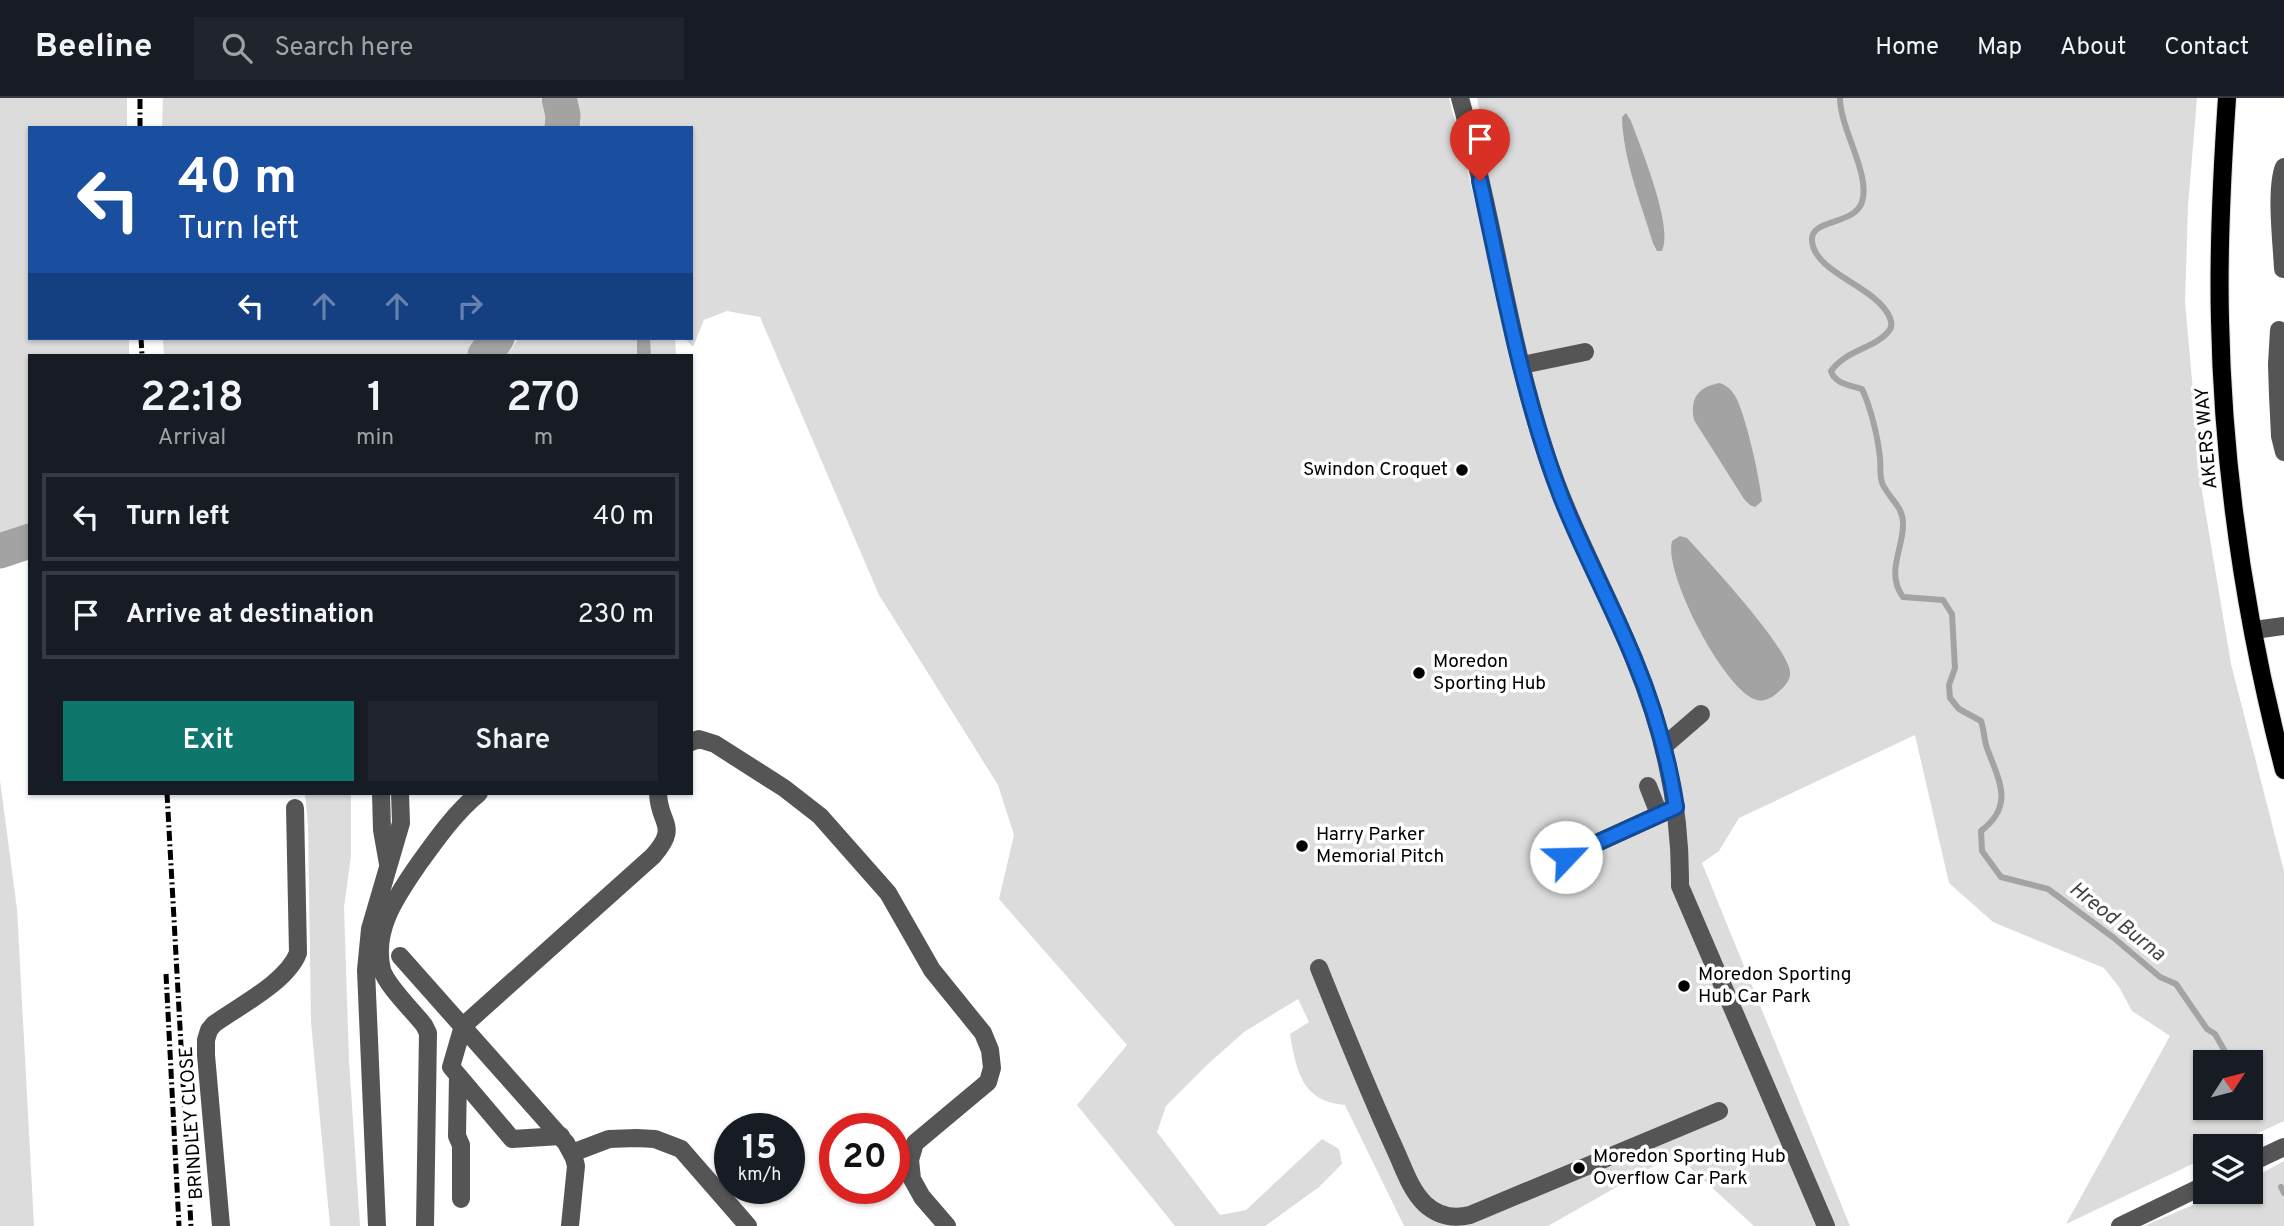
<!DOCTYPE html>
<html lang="en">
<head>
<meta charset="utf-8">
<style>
  :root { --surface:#171b24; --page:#20242c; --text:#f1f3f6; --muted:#9ea1a6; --line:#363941; --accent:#0f766e }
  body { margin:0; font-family:Overpass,sans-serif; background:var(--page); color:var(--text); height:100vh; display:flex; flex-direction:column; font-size:26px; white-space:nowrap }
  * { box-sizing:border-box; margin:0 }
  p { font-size:23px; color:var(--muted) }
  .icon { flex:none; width:38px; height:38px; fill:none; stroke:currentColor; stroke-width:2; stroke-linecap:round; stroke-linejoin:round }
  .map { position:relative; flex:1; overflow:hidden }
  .side { position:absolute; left:28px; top:256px; width:665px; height:441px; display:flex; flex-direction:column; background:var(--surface); border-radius:0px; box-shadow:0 2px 5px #0004 }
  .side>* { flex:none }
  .top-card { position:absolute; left:28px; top:28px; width:665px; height:214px; border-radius:0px; box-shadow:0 2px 5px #0004; background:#1a4fa0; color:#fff; overflow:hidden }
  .needle { width:46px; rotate:54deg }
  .controls { position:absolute; left:2193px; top:952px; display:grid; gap:14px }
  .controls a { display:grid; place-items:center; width:70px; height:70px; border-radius:0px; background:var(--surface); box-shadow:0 2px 5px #0004; font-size:35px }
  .speed { position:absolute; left:714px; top:1015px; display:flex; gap:14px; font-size:35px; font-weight:700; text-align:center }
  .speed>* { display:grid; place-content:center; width:91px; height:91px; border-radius:50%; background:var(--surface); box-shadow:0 2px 5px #0004; line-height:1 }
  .speed small { font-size:18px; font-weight:400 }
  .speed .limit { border:10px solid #d22; background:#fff; color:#111 }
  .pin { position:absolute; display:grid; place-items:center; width:60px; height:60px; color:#fff; margin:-72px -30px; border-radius:50% 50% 50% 0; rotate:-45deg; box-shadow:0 0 7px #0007 }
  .pin .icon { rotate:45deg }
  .me { position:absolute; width:77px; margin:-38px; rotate:66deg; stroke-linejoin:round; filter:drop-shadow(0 0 5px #0008) }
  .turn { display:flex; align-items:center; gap:24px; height:147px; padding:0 35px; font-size:32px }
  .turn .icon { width:91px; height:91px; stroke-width:2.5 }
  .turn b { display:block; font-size:49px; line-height:60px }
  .lanes { display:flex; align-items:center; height:66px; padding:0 35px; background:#0003; justify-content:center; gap:35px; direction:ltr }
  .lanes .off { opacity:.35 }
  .eta { display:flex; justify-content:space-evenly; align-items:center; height:119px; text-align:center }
  .eta b { font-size:42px; font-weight:600; line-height:49px }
  .primary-button { display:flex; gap:14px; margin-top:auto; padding:14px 35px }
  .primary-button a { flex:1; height:80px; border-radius:0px; background:var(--accent); color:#fff; font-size:28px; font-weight:600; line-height:80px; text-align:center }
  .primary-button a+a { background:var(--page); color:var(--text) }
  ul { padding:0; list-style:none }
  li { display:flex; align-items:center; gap:21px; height:88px; margin:0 14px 10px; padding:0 21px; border:4px solid var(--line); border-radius:0px }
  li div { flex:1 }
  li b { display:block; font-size:26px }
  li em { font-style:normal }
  header { display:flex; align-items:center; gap:42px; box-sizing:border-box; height:98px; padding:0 35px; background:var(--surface); border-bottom:2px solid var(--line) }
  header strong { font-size:33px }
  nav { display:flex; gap:38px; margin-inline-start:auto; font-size:24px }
  .search { width:490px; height:63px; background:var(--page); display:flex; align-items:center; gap:18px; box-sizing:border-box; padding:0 24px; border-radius:0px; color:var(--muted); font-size:26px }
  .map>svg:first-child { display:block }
  .green { fill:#dcdcdc; fill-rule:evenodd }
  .water { fill:#a3a3a3 }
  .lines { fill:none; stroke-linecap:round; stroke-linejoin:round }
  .stream { stroke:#a3a3a3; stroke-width:6 }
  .river { stroke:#a3a3a3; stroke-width:35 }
  .major-casing { stroke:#dbdbdb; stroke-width:20 }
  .minor { stroke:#555; stroke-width:18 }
  .major { stroke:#000; stroke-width:18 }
  .rail { stroke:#000; stroke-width:5; stroke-dasharray:10 3.5 2 3.5; stroke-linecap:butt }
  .route-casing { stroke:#114b97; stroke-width:18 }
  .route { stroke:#1a73e8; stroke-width:12 }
  .poi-dot { fill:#000; stroke:#fff; stroke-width:2.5 }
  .labels { text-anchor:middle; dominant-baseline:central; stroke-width:7; stroke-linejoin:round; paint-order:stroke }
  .street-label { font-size:19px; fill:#000; stroke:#fff }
  .poi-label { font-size:19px; fill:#000; stroke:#fff; text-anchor:start }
  .water-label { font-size:21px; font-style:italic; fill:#444; stroke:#fff }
</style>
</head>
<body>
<header>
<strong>Beeline</strong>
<div class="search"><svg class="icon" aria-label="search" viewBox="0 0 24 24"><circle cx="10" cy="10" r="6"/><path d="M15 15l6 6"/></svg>Search here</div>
<nav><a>Home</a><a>Map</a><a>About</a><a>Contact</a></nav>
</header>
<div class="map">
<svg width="2284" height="1128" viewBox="0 0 2284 1128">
  <rect width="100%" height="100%" fill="#fff"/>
  <g class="green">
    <path d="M0,0H127V30H30V240H129V257H30V436L0,444Z"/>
    <path d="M163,0H540L552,22V30H162Z"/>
    <path d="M557,0H1449L1494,179L1487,81L1489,61L1477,0H2197L2188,108L2185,204L2202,393L2231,566L2284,773V1023L2230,1048H2205V1060L2066,1126L2170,938L2132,913L2119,889L2104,870L1993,824L1949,785L1915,637L1739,720L1719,753L1702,765L1850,1128H1754L1675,1056L1548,1128H1404L1345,1007C1302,1004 1296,972 1290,936L1309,924L1298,901L1244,934L1208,966L1166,1008L1157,1034L1220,1117L1246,1112L1322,1041L1339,1051L1342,1066L1319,1089L1265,1128H1175L1077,1007L1127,947L999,801L1014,737L998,687L879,497L760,219L727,213L704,222L693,249L685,240H691V30H565L563,14ZM2205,964H2250V1010H2205Z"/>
    <path d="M163,240H485L478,249L466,257H164Z"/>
    <path d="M519,240H637V257H507Z"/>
    <path d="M650,240H675L676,257H651Z"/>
    <path d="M0,682L17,811L34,1128H0Z"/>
    <path d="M305,695H351V758L344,809L349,963L360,1128H330L311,924L308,727Z"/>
    <path d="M2284,1063V1128H2144L2223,1094H2250L2251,1081Z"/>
  </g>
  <g class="water">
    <path d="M1626,15L1631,23C1641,50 1674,130 1662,153H1657L1653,145C1641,105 1623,61 1622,19Z"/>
    <path d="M637,240H650L651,257H637Z"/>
    <path d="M1720,285C1725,287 1730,290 1733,295C1744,307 1761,385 1762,403L1755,409L1750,407L1744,401L1694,322C1690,301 1697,289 1720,285Z"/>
    <path d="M1680,438L1687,440C1707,462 1788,549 1790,574C1791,583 1783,590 1776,596C1771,600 1764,604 1757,602C1725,594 1663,475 1672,443Z"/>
  </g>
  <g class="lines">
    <g class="stream">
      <path d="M1840,0C1840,31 1871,76 1862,104C1854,128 1810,120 1812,143C1815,176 1877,188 1890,220C1892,225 1892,230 1888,234C1875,250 1846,252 1831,273C1835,286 1850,287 1862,291C1871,310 1878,340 1880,360C1881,368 1879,380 1883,387C1890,401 1903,409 1903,425C1904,450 1885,474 1903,499L1943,502L1952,516L1955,570L1949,587L1950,600L1959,611L1981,623C1984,632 1984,641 1987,650C1999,683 2015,707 1981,733L1982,753L2001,779L2048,791L2114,840L2160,879L2176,886L2207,931L2215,936L2231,964"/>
      <path d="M2245,1010L2246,1013"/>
      <path d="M2281,1089L2284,1095"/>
    </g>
    <g class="river">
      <path d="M559,0L563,17L562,30"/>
      <path d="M485,257L497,240"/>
      <path d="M0,453L30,443"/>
    </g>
    <g class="major-casing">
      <path id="major" d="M2227,0C2222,74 2218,148 2220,222C2223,373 2246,526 2284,672"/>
    </g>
    <g class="minor">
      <path d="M1460,0C1493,117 1508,240 1546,356C1569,427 1606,492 1634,561C1664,634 1681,709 1680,788L1826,1128"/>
      <path d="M2283,171C2282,146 2275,91 2284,69"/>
      <path d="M1522,267L1585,254"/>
      <path d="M2278,297L2277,266L2279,232"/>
      <path d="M2284,297H2278L2280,338L2284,354"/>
      <path d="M2254,532L2284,528"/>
      <path d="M691,644L699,641L715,646L784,690L820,718L888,795L932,872L983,935L990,952L992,970L988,984L915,1045L910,1062L912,1081L922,1099L947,1128"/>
      <path d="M1664,648L1701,616"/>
      <path d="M1648,688L1659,716"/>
      <path d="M381,695L382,732L388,766"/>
      <path d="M1566,759L1676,709"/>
      <path d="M400,858L566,1045L574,1060L576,1068L570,1128"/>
      <path d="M1319,870C1343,930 1367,990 1394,1049C1403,1068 1410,1092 1425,1106C1438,1118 1454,1121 1470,1117L1719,1013"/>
      <path d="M458,978L457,1038L461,1047V1101"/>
      <path d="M561,1038L512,1041L451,969L463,928L653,758C680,727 659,727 658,695"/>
      <path d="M572,1055L609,1041L636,1040L655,1041L681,1051L748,1128"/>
      <path d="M2250,1065L2284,1049"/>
      <path d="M221,1128L206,957V942L209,932L214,926C239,908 287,884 298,855L295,710"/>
      <path d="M377,1128L366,872L370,831L401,725L400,695"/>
      <path d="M425,1128L428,935L424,927C413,913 387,888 382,872C372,831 398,796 420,764C438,739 455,715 479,695"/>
      <path d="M2120,1128L2205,1087"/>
    </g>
    <use href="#major" class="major"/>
    <g class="rail">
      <path d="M140,30V0"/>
      <path d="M141,240L142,257"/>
      <path d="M167,695L191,1128"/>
      <path d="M166,876L179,1128"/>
    </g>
  </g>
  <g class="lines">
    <g class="route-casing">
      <path id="route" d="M1480,83C1503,189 1523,301 1562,401C1584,456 1612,507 1634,561C1654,609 1668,658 1676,709L1566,759"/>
    </g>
    <use href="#route" class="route"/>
  </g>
  <g class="poi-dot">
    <circle cx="1462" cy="372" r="7"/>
    <circle cx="1419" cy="575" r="7"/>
    <circle cx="1302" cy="748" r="7"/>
    <circle cx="1684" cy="888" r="7"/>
    <circle cx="1579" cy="1070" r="7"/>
  </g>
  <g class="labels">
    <g class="street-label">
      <text transform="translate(2207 340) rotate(-95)">AKERS WAY</text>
      <text transform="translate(192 1025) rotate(-94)">BRINDLEY CLOSE</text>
    </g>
    <g class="poi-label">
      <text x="1448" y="372" text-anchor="end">Swindon Croquet</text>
      <text x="1433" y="564">Moredon<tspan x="1433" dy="22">Sporting Hub</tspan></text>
      <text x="1316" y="737">Harry Parker<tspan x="1316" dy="22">Memorial Pitch</tspan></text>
      <text x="1698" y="877">Moredon Sporting<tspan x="1698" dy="22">Hub Car Park</tspan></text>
      <text x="1593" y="1059">Moredon Sporting Hub<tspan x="1593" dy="22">Overflow Car Park</tspan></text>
    </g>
    <g class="water-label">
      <text transform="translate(2117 824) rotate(38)">Hreod Burna</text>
    </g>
  </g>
</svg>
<div class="controls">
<a><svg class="needle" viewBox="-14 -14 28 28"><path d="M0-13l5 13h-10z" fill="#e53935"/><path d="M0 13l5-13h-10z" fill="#9ea1a6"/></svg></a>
<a><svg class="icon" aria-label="layers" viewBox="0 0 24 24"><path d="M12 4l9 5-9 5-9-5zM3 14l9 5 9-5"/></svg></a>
</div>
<div class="speed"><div>15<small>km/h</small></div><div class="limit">20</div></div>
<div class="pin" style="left:1480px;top:83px;background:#d93025"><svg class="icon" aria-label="arrive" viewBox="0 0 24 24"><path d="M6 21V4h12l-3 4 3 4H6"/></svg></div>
<svg class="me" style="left:1566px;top:759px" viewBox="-20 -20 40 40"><circle r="19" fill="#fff"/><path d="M0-13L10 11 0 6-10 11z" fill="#1a73e8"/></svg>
<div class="top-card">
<div class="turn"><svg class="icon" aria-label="left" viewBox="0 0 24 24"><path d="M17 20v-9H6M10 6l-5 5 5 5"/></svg><div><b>40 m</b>Turn left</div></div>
<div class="lanes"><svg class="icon" aria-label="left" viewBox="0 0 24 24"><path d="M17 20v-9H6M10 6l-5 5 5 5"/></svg><svg class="icon off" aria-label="ahead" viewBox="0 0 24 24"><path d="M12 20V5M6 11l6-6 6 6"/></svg><svg class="icon off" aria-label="ahead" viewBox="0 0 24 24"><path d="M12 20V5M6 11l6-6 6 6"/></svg><svg class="icon off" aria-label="right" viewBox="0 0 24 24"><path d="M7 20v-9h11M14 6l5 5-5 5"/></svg></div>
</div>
<section class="side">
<div class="eta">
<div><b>22:18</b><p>Arrival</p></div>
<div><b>1</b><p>min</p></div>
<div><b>270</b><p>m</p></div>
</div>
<ul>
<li><svg class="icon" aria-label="left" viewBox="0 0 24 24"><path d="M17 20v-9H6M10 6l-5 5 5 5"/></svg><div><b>Turn left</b></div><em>40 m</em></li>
<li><svg class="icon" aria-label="arrive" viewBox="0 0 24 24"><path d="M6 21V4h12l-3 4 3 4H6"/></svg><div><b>Arrive at destination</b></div><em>230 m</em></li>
</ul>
<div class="primary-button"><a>Exit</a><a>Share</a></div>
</section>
</div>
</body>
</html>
